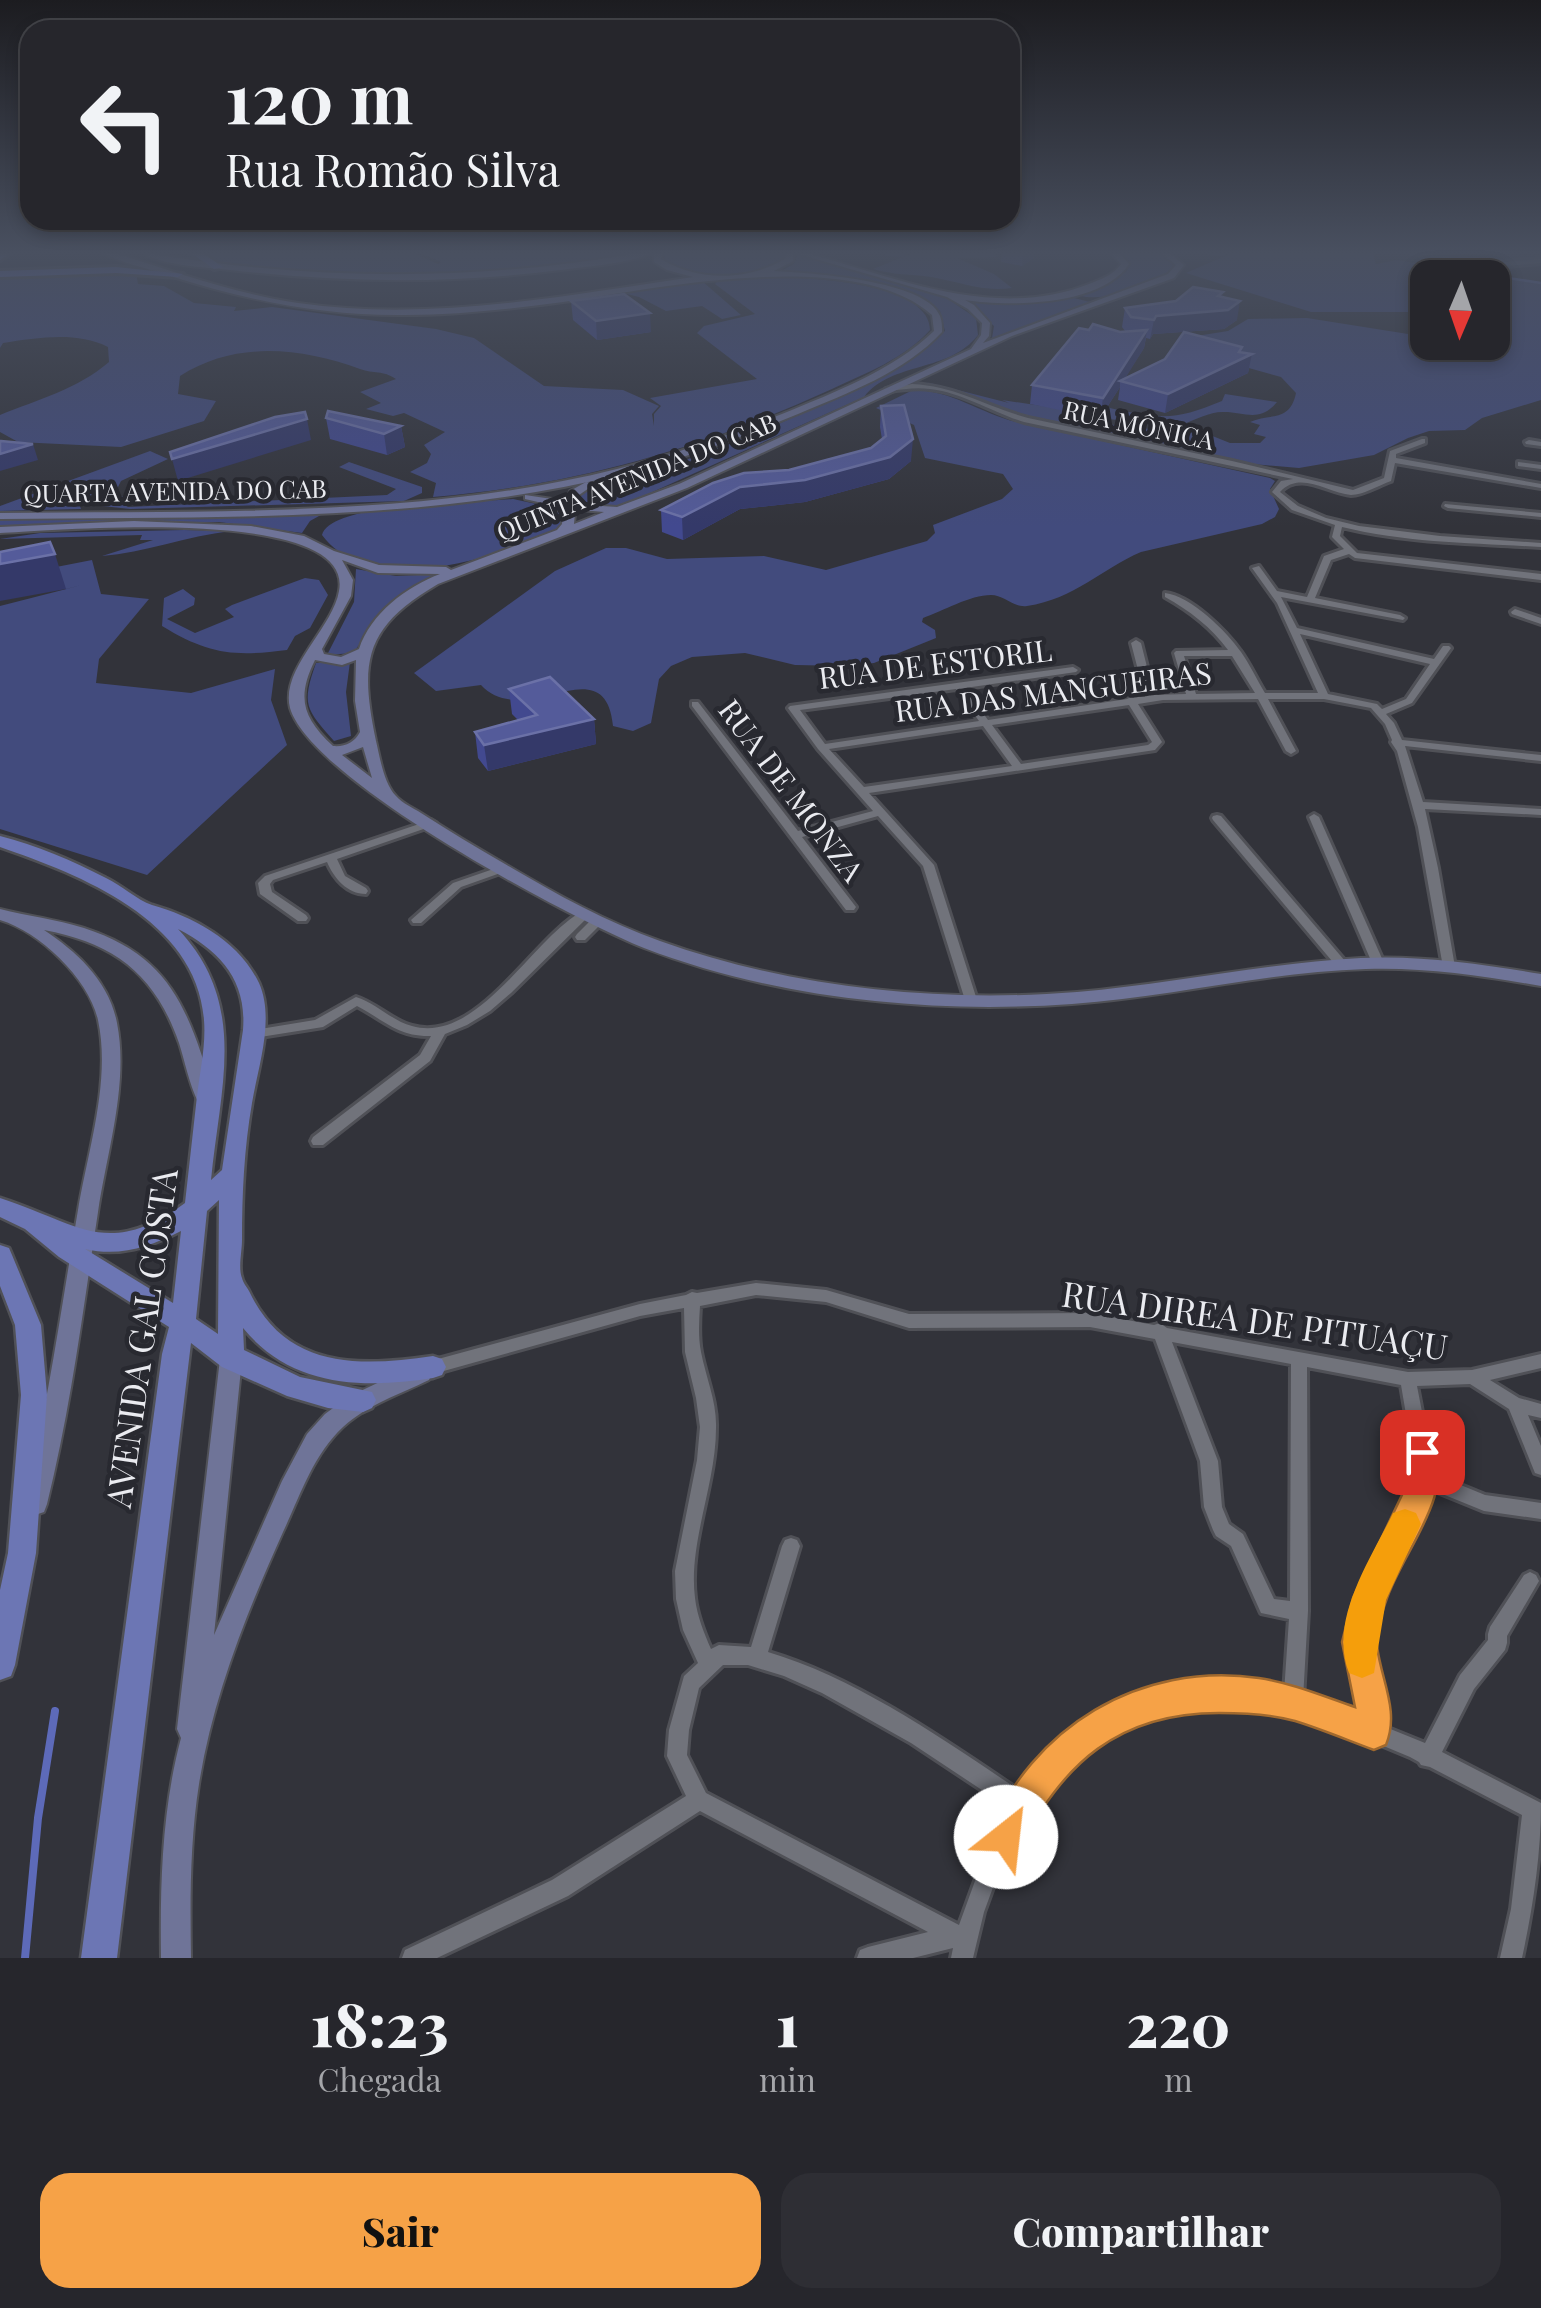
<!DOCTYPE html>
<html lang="pt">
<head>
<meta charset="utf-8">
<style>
  :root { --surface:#26262c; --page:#2e2e34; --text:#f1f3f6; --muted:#a4a5a9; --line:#424348; --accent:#f6a247 }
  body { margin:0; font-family:"Playfair Display",serif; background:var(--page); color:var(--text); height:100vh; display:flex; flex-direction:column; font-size:38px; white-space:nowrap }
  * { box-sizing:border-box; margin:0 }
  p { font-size:32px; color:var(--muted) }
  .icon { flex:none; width:55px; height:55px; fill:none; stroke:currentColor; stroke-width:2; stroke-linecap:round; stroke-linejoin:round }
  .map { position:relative; height:1958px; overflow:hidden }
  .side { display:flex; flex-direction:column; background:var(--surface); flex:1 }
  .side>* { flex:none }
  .top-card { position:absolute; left:20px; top:20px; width:1000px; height:210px; border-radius:30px; box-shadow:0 5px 15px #0003,0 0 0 2px var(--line); background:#26262c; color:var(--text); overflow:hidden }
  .needle { width:65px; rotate:182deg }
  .tools { position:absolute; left:1410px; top:260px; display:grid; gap:20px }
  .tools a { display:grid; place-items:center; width:100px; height:100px; border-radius:20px; background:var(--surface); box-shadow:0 5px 15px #0003,0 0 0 2px var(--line); font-size:50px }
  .pin { position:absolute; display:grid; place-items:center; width:85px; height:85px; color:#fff; margin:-42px; border-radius:20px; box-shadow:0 5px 15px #0006 }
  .me { position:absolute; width:110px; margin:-55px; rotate:29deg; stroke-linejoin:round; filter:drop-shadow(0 0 8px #0008) }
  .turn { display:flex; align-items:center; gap:35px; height:210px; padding:0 40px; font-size:45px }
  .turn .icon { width:130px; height:130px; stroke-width:2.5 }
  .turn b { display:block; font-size:70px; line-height:85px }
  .eta { display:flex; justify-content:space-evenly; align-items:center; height:170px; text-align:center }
  .eta b { font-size:60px; font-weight:800; line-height:70px }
  .primary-button { display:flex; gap:20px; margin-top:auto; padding:20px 40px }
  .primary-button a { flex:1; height:115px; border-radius:30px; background:var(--accent); color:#111; font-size:40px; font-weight:800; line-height:115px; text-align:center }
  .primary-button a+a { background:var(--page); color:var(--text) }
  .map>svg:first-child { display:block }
  .green { fill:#424b7d }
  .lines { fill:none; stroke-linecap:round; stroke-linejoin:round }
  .stream-far1 { stroke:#5d6ab9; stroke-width:2.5 }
  .stream { stroke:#5d6ab9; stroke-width:8 }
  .street-casing { stroke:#505157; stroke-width:6 }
  .secondary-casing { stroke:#505157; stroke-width:4 }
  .primary-casing { stroke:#505157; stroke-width:5 }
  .highway-casing { stroke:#505157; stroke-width:6 }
  .street { fill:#71737b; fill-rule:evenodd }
  .secondary { fill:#6f7498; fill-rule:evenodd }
  .primary { fill:#6c76b4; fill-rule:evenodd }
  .highway { fill:#6978da; fill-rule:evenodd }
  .wall { fill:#42498f }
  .shaded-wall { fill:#343969 }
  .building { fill:#545b9a; stroke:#6b71a7; stroke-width:2.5 }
  .route { fill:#f6a247; stroke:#a0692e; stroke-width:2.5 }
  .slow { fill:#f59e0b }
  .labels { text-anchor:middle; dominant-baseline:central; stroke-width:9; stroke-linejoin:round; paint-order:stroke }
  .far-street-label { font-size:25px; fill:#eaebf0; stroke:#282930 }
  .street-label { font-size:30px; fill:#eaebf0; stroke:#282930 }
  .near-street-label { font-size:35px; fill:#eaebf0; stroke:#282930 }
</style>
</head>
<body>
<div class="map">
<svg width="1541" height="1958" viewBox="0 0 1541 1958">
  <rect width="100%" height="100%" fill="#32333a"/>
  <g class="green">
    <path d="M196,253H413L438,264L441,262L421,253H648C505,280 363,275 218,267Z"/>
    <path d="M665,253H783L785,257C759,287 694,276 664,261Z"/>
    <path d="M913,253H995L997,257L957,258L994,274L1012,288C981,292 961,282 931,277C911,274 893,275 873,269Z"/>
    <path d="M1122,253H1160L1174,266C1159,286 1105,302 1081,296L1083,290L1126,272L1130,262Z"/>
    <path d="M1232,253H1373L1376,264L1397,260L1541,284V400L1482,418L1465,430L1429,431L1408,438L1374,455L1299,468L1230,462L1175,446L1127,442L997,411L971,396L926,382L1009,403L1002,400L1088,413L1092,417L1080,419L1132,428L1200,431L1230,443H1260L1266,437L1254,434L1260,425L1250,422C1269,413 1290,423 1296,393L1281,377L1238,365L1190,337L1228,331L1248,319L1307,318L1427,337L1428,342H1492V278H1428L1427,312H1311L1186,273Z"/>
    <path d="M798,254L945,297L976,318L978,335C949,373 892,361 864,397L619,507L581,503L578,496L591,487L695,457L766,430L903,365L945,331L940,311C900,276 831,275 779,272L794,264Z"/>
    <path d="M136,273L138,284L164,286L194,303L236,307L234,311L272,307L436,329L474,338L544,386L623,390L659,406L652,414L654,426V414L661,406L650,398L757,379L697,333L704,326L755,314L715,284L719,279C767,274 930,275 930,330C904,359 866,373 832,389C704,447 579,485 433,497L436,483L410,472L427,463L431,454L424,445L445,432L404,413L393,416L366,409L381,403L360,392L396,379C383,370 374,374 360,369C301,348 236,340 180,376L178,394L216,401L204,421L121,447L18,442L0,432V415C39,399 76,390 109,362L108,347C76,331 37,338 3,343L0,348V277Z"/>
    <path d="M702,281L741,315L722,319L702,306L666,311L639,297L619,292Z"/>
    <path d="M1070,297L1090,302L992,338L994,326L968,301L1025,303Z"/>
    <path d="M913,390C951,390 980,413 1016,422L1270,478L1275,481L1270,489L1279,509L1275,517L1262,524L1141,552C1101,569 1075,599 1027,606C1014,608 1004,595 991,595C970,595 943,611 923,618L922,622L935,630L936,638L874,663L848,666L795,665L745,653L692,657L671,666L659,679L651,723L633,731L613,726C605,644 524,732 481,685L436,691L414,673L555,571L606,548H626L667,559L764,556L826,570L927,541L935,533L933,525L1002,499L1013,489L1003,474L925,458L914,425L876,408Z"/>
    <path d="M1225,394L1277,402C1260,423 1245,412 1224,412C1212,411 1195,420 1183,424L1186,427L1098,418L1108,415L1103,413L1106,407C1165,421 1177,419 1222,401Z"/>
    <path d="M150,451L168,459L121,481L116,491L93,494L79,503L81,509L0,511V506Z"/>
    <path d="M349,462L422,487V493L404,501L130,509L93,505L105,498L131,496L119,502L128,507L387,495L396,489L339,467Z"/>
    <path d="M513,499L560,509L565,516L562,527C504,556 371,601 322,535C330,502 478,502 513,499Z"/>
    <path d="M328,511L310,521L302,533L219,522L0,527V520Z"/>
    <path d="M184,530L231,531C187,536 144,553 102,556L153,540H140L142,535L0,539L40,533Z"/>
    <path d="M92,560L101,594L149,599L99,659L96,683L191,693L275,669L271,700L287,745L147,875L0,829V606L82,585L66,589L10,576Z"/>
    <path d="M356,569L396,576L442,574L388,606L353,653L327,655L354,602Z"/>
    <path d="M305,578L319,580L328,595L310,628L295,636L287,650C233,657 208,654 162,626L164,598L183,589L195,598L194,605L167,619L195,633L234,617L225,609L232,605Z"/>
    <path d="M350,662L346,692L351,736L334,741C306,709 301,705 316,663Z"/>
  </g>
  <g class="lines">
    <path class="stream-far1" d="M1441,253L1428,258L1425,265L1541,283"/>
    <path class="stream" d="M25,1958L38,1818L55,1711"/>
    <g class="street-casing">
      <g id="street">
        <path d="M1412,253H1423L1493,263L1541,259V263L1493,267Z"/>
        <path d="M912,384C956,386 987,407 1028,418L1232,461L1353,490L1384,478L1390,451L1422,439H1425V443L1396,454V458L1541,484V488L1395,463L1391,481C1379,485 1363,495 1351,495C1328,493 1300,470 1280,492L1298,506L1326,518L1359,526L1440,536L1541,543V547C1475,543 1407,543 1342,527L1340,536L1357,553L1541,574V580L1355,558L1349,554L1331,560L1315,598L1400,615L1405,618L1403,620L1281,597L1297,628L1434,659L1443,646H1449L1451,648L1412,703L1386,714L1394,723L1402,740L1541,755V761L1405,746L1423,802L1541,809V815L1425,809L1438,868L1455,967L1453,970L1449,971L1443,967L1418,827L1397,751L1391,742L1392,740L1385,724L1371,708L1324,699H1268L1296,751L1291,754L1286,751L1258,699L1163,700L1138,704L1162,742L1155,750L869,793L934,865L977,1000L975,1003H967L965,1000L923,866L878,816L802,837L856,907L854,910H846L692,706V702H698L798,831L873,811L818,749L788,708L790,706L1073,667L1078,670L1076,672L965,688L988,720L1127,699L1131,697H1145L1131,643L1136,640L1141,643L1154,695L1186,694L1174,653L1176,651L1228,650C1211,627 1190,611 1165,597V593C1191,596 1226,631 1241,652C1249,663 1257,680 1265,693H1318L1277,603L1252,568L1259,566L1277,591L1307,597L1324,556L1344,549L1332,537L1335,525L1292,510L1272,492L1281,481L1293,479L1024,422C994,413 961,392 930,389C917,387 903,389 889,391L886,389ZM1300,634L1430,664L1406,699L1382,709L1377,704L1328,694ZM1184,656H1232L1255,693L1196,694ZM956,689L979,721L825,744L800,710ZM1129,705L1152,742L1148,745L1021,764L992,725ZM983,726L1012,766L864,787L829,749Z"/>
        <path d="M1529,440L1541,442V446L1526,444L1525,442Z"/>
        <path d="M1518,462L1541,465V469L1518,466Z"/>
        <path d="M1445,504L1541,513V517L1448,508L1444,506Z"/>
        <path d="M1515,609L1541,618V624L1512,614L1511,612Z"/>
        <path d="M1314,814L1319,817L1384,963L1382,966L1378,967L1372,963L1309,817Z"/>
        <path d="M1217,815L1221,816L1345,961L1347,964L1345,967H1337L1213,820L1212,818L1213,816Z"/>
        <path d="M431,820L436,823L435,825L337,859L345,876L366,888L368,891L366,894C347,894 334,878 327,862L273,880L270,884L272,892L306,915L308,918L306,921H298L260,894L258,883L265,876Z"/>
        <path d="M502,866L508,869L506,871L461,887L421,923H413L411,920L453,883Z"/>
        <path d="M583,911L587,912L589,915L587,918L511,993L490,1011L467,1025L445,1034L430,1061L323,1145H313L311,1141L313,1137L420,1055L431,1036C398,1037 384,1020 357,1006L323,1027L254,1038L247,1034L254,1030L315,1020L356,997C376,1003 392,1021 412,1026C478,1045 534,936 583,911Z"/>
        <path d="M596,918L602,922L600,925L585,940H577L575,937L577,934L592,919Z"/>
        <path d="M756,1283L826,1290L909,1314L1090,1313L1154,1325L1160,1323L1167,1328L1408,1372L1472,1370L1541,1354V1368L1490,1380L1519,1398L1541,1404V1418L1528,1415L1541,1446V1475L1535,1473L1509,1409L1470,1384L1417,1386L1434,1474L1485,1495L1541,1503V1519L1484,1511L1430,1489L1379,1599L1370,1628L1368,1642L1383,1698V1726L1425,1743L1460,1675L1488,1640V1634L1490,1627L1524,1575L1530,1572L1536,1575L1539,1581L1507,1636V1643L1505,1650L1474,1689L1442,1752L1541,1803C1541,1855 1533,1907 1522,1958H1500L1511,1909L1522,1815L1430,1767L1421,1765L1419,1762L1410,1757L1350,1732L1282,1712L1215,1704L1152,1712L1097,1738L1044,1791L1019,1831L999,1871L984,1912L973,1958H951L953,1948L913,1958H857L860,1950L868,1947L928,1932L700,1811L568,1896L437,1958H402L405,1950L552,1880L686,1796L667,1756L669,1730L684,1676L698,1663L683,1630L676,1599L675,1571L697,1460L700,1427L696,1398L685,1352L684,1308L640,1316L433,1374L427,1372L425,1367L427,1362L640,1304L686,1295L692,1292L697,1293ZM756,1295L826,1302L909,1328L1090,1327L1155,1339L1200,1461L1204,1507L1213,1530L1216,1536L1231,1546L1261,1613L1289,1619L1284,1693L1215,1685L1150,1693L1083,1724L1030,1777L1020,1791C945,1740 856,1678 768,1652L800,1546L797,1540L791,1538L785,1540L782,1546L751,1647L719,1645L711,1649C704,1633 697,1616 695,1598C688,1543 716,1485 716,1428C717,1402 706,1378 701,1352C698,1337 699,1321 700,1306ZM1172,1342L1291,1364L1290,1601L1274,1599L1243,1534L1229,1524L1222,1507L1218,1461ZM1307,1367L1401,1385L1417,1479L1363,1592L1352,1628L1350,1642L1363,1698V1718L1303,1699L1308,1611ZM723,1665H748L784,1676L822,1693L911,1743L1009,1808L983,1859L959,1925L706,1793L687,1755L689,1730L699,1688Z"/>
      </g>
    </g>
    <g class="secondary-casing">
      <g id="secondary">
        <path d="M103,253H114C174,271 235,294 298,303C430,322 562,296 693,277L667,270L654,262V253H662L661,259C698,282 750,281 786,258L785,253H793V261L774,271C809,273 926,280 940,316C942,321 942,327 942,332C905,372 848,393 798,414C740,438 681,460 619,475C418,524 206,516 0,519V513C204,510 417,519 617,469C674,455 728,435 782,414C835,392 892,371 934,331L932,315C855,246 658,288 563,302C511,309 458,315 405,315C323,316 245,300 167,275C146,268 122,263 103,253Z"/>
        <path d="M638,253H652C626,264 590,266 561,270C451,284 341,283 230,270C204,267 171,266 147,256L151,254C314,280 475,282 638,253Z"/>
        <path d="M795,253H806C898,278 995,321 1089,284C1101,279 1114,275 1121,264L1111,253H1119L1129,264C1102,306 1009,307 965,300L974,305L990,323L989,336L983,343L1168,274L1176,265L1161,253H1169L1184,265L1174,278L1012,336L687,488L438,584C365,627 359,660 376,741C380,758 384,784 396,796C402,803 413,808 421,813C449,831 477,848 505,864C554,893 606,922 660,941C791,988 938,1003 1077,992C1172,984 1266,963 1361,958C1421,955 1482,964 1541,974V986C1483,976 1425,967 1366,969C1267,972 1171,997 1072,1004C930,1014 777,999 644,948C569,918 311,780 290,708C280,669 333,628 339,591C356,503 51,531 0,533V527L134,521L251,526L304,536L334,551L379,565L446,567L451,570L557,530L562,524L563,514L551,505L525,499V495L559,500L575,513L574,524L604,512L581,510L567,502L570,491L586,482L595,484L579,495V501L587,505L617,507L679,484L971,349L981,335L982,323L968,309L947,297ZM342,560L378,573L440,574C406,587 371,613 359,649L341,657L324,654L322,649L351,596L353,580ZM315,660L342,665L356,660L355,701L360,732C354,743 345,747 333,746C303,718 296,698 315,660ZM363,747L372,778L342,755Z"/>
        <path d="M0,909C27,916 56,919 84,928C174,957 189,1014 215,1097L212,1102H198C189,1083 185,1062 179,1043C155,974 114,943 44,930C77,952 109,981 117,1023C129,1084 107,1151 98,1212C83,1310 71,1407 47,1504L44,1512L35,1515L26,1512L23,1504C48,1407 61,1309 78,1210C88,1150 111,1081 98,1020C89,979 40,932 0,920Z"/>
        <path d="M231,1349L239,1352L242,1359L214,1635L282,1481L307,1434L325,1414L348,1397L413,1366L421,1363L429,1366L432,1373L429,1380C400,1394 367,1405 343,1427C313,1455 300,1496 283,1532C247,1612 213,1696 199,1784C190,1841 190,1900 191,1958H161C160,1884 162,1809 181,1738L177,1729L220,1359L223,1352Z"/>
      </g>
    </g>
    <g class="primary-casing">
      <g id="primary">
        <path d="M0,836C36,845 73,861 106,878C121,885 137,900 152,905C194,917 239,941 259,983C275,1019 258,1067 252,1103C244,1149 242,1195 242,1240C242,1251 238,1268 242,1278C243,1283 247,1287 249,1291C286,1369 358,1367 433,1356L442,1359L446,1367L442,1375L433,1378C363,1389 291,1387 243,1328L244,1350L300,1377L372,1392L376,1400L372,1408L363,1412L328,1408L287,1396L222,1367L191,1343L117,1958H81L162,1354L169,1327L59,1257L25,1229L0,1217V1198C78,1223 107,1260 185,1203C189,1167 193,1132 197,1096C200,1071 206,1045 204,1020C197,920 81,875 0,847ZM178,929C220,951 247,980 243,1030L222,1170L211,1180C220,1087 249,1004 178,929ZM219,1200L218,1334L196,1319L207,1211ZM181,1231L173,1303L85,1249C120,1257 149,1247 181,1231Z"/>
        <path d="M0,1245L9,1248L12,1255L41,1325L47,1395L36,1553L15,1665L11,1676L0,1680V1590L8,1553L21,1395L15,1325L0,1286Z"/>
      </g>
    </g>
    <g class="highway-casing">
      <g id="highway">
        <path d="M0,253H10L0,260Z"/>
        <path d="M191,253H202L223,267L214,269Z"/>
        <path d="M116,267L183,274L178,277L116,273L0,277V271Z"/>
      </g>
    </g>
    <use href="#street" class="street"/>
    <use href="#secondary" class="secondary"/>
    <use href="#primary" class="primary"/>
    <use href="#highway" class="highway"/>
  </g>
  <g class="wall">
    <path d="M885,253H905L904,257L885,256Z"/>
    <path d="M1002,253H1034V258L1022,266L1001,262Z"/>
    <path d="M1197,253H1228L1222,256Z"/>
    <path d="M1222,297L1237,320L1224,329L1153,334L1150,339L1146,338L1144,348L1124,379L1242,347L1241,353L1252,354L1248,373L1165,413L1118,400L1120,387L1100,418L1030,404L1032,385L1120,332L1125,331L1122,327L1125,308Z"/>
    <path d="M571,301L651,332L597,340L573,320Z"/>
    <path d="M881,406L911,461L889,479L805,502L740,509L683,540L662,532L661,510L789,470L871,448L882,439L880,427Z"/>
    <path d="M326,418L401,426L405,447L387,455L330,439Z"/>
    <path d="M509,689L594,719L596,744L488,771L478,758L475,732L518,720L512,714Z"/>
  </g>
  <g class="shaded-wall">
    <path d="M1023,253H1034V258L1022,266Z"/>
    <path d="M1223,292L1220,311L1240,301L1237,320L1224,329L1153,334L1150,339L1154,320L1156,316Z"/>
    <path d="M650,313L651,332L597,340L596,321Z"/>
    <path d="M1147,330L1144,348L1123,382L1120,381V387L1100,418L1103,398Z"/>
    <path d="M1242,347L1239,360L1252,354L1248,373L1165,413L1168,394L1239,352Z"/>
    <path d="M307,419L311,440L178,481L172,459Z"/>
    <path d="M401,426L405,447L387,455L384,434Z"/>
    <path d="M913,439L911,461L889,479L805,502L740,509L683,540L682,517L740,487Z"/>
    <path d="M33,444L38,460L0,471V454Z"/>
    <path d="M55,554L66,589L0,601V564Z"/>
    <path d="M594,719L596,744L488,771L484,745Z"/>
  </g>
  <g class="building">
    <path d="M1193,287L1223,292L1218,296L1240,301L1228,310L1156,316L1154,320L1131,317L1125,308L1176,301Z"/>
    <path d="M624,294L650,313L596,321L571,301Z"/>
    <path d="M1093,324L1120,332L1147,330L1103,398L1032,385L1079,328L1089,330Z"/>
    <path d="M1184,332L1242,347L1239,352L1252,354L1168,394L1120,381L1165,359Z"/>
    <path d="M904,405L913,439L890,457L805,480L740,487L682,517L661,510L713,483L744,473L789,470L871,448L886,436L881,406Z"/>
    <path d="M328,411L401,426L384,434L326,418Z"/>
    <path d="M305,412L307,419L172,459L170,452L275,417Z"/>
    <path d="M0,441H1L33,444L0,454Z"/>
    <path d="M50,542L55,554L0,564V552Z"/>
    <path d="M550,677L594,719L484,745L475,732L537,715L509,689Z"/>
  </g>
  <linearGradient id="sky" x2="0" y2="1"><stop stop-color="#1c1c20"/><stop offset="0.48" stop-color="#495060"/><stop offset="1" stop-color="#495060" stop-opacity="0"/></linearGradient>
  <rect width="1541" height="527" fill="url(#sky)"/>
  <path class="route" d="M1422,1439L1432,1443C1457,1495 1402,1551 1386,1601C1382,1613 1375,1633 1377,1646C1381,1680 1400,1711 1386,1745L1374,1750C1347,1740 1321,1729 1295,1721C1270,1714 1245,1713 1219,1713C1119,1713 1062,1763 1019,1850L1006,1856L992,1850L987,1837C1032,1727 1139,1661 1259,1678C1292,1683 1323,1696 1355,1707L1342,1642L1353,1598L1410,1478L1406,1452L1411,1443Z"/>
  <path class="slow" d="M1405,1509L1416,1513L1421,1524L1386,1600L1374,1673L1362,1678L1349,1673C1328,1620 1371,1559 1393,1513Z"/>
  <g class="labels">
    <g class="far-street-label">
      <text transform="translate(1139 424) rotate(12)">RUA MÔNICA</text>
      <text transform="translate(636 476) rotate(-22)">QUINTA AVENIDA DO CAB</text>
      <text transform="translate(175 490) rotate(-1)">QUARTA AVENIDA DO CAB</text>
    </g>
    <g class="street-label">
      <text transform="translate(935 663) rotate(-7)">RUA DE ESTORIL</text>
      <text transform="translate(1053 691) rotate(-7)">RUA DAS MANGUEIRAS</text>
      <text transform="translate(792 790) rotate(53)">RUA DE MONZA</text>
    </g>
    <g class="near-street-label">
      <text transform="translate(1255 1319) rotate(8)">RUA DIREA DE PITUAÇU</text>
      <text transform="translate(140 1338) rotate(-82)">AVENIDA GAL COSTA</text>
    </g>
  </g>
</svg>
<div class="tools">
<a><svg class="needle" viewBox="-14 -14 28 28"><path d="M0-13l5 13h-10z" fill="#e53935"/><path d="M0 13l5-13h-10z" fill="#a4a5a9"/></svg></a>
</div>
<div class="pin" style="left:1422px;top:1452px;background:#d93025"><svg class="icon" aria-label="arrive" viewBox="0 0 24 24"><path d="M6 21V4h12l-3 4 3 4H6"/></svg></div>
<svg class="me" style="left:1006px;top:1837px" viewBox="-20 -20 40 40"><circle r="19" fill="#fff"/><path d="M0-13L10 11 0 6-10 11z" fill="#f6a247"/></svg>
<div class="top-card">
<div class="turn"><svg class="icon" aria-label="left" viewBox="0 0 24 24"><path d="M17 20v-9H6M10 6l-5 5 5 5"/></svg><div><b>120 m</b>Rua Romão Silva</div></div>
</div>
</div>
<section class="side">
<div class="eta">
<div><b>18:23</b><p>Chegada</p></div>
<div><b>1</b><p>min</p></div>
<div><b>220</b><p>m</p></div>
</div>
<div class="primary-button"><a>Sair</a><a>Compartilhar</a></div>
</section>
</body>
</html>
